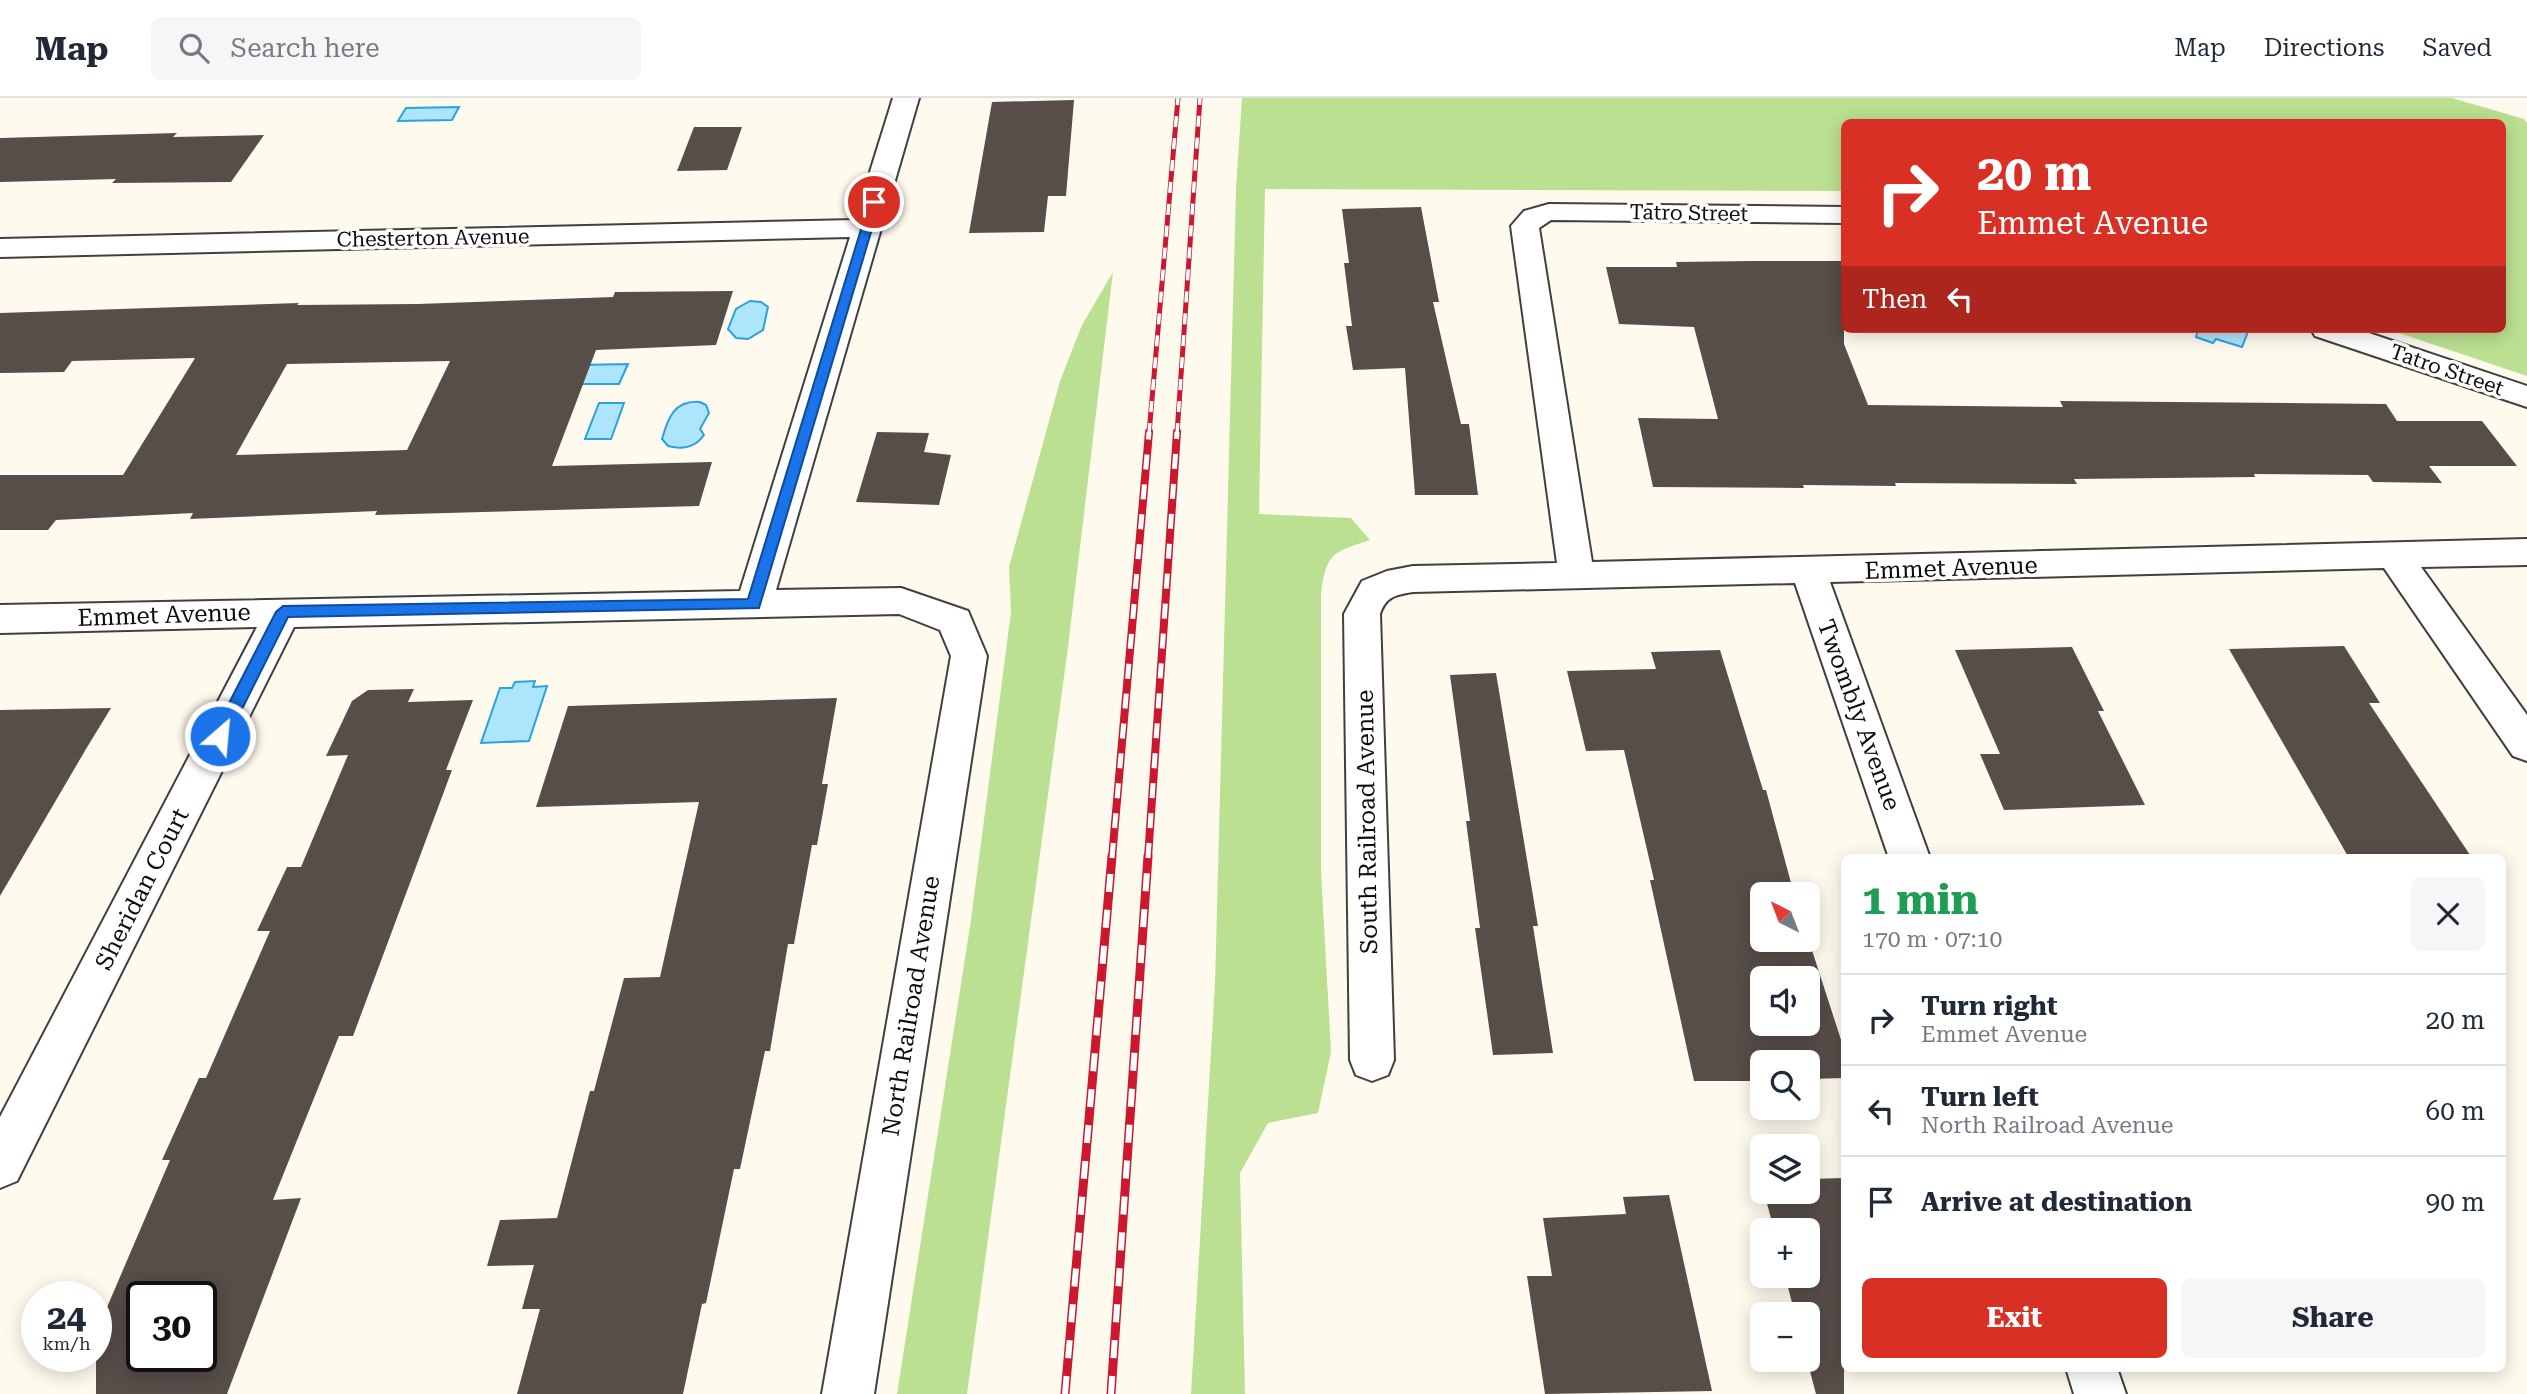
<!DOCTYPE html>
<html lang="en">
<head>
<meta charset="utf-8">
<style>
  :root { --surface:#fff; --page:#f6f6f7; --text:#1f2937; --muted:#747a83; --line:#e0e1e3; --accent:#d93025 }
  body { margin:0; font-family:"Roboto Serif",serif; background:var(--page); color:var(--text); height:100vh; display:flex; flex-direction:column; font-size:26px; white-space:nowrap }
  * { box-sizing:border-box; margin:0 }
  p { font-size:23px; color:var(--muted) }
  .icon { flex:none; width:38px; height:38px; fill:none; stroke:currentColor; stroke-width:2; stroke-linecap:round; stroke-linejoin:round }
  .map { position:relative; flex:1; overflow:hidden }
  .details { position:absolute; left:1841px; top:756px; width:665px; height:518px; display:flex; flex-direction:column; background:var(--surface); border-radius:10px; box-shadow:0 4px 18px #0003 }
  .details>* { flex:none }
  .guide { position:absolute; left:1841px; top:21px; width:665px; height:214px; border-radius:10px; box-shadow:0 4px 18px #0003; background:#d93025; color:#fff; overflow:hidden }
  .needle { width:46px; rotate:318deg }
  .buttons { position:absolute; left:1750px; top:784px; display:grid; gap:14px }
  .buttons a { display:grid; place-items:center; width:70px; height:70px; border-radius:10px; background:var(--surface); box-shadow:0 4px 18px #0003; font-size:35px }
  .speed { position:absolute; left:21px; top:1183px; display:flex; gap:14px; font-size:35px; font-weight:700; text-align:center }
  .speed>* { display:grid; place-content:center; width:91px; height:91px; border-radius:50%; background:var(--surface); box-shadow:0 4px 18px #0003; line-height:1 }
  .speed small { font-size:18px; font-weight:400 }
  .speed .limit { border:4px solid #111; border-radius:10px; background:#fff; color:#111 }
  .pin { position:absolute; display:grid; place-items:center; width:60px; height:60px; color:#fff; margin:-30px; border:4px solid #fff; border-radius:50%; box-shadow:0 2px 7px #0007 }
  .me { position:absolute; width:77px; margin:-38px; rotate:27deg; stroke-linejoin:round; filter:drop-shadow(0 0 5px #0008) }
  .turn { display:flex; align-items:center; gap:24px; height:147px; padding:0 21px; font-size:32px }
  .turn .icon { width:91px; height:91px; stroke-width:2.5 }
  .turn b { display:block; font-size:49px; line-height:60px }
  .then { display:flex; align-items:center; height:66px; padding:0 21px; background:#0003; gap:14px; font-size:26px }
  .round { display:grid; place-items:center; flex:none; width:74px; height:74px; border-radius:10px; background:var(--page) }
  .headline { display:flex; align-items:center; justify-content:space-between; height:119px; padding:0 21px }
  h1 { font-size:42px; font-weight:700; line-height:52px; color:#1e9e55 }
  .primary-button { display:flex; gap:14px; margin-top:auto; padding:14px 21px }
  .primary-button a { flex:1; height:80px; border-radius:10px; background:var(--accent); color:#fff; font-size:28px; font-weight:700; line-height:80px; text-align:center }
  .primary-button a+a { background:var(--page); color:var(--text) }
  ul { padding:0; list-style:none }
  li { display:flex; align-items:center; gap:21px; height:91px; padding:0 21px; border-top:2px solid var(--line) }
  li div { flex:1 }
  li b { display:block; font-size:26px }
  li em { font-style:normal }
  header { display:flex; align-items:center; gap:42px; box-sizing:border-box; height:98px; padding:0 35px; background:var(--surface); border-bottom:2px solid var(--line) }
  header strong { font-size:33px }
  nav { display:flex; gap:38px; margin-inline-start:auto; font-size:24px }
  .search { width:490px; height:63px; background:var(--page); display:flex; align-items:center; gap:18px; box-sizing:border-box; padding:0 24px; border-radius:10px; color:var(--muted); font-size:26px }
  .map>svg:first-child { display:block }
  .forest { fill:#bbe091 }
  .water { fill:#ade5fc; stroke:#2ca2da; stroke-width:2 }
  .building { fill:#574d49; fill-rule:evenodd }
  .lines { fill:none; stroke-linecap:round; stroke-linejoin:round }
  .minor-casing { stroke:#404040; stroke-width:4 }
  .minor { fill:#fff; fill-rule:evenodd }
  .rail-far2-casing { stroke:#cb182e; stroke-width:5 }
  .rail-far1-casing { stroke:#cb182e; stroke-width:8 }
  .rail-casing { stroke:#cb182e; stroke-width:9 }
  .rail-far2 { stroke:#fff; stroke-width:3.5; stroke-dasharray:11; stroke-linecap:butt }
  .rail-far1 { stroke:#fff; stroke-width:5; stroke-dasharray:15; stroke-linecap:butt }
  .rail { stroke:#fff; stroke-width:6; stroke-dasharray:18; stroke-linecap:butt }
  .route { fill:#1a73e8; stroke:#114b97; stroke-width:2 }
  .labels { text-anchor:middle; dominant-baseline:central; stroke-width:7; stroke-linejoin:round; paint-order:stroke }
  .far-street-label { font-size:21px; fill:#0d0d0d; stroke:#fff }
  .street-label { font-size:24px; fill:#0d0d0d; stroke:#fff }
</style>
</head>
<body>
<header>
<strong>Map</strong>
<div class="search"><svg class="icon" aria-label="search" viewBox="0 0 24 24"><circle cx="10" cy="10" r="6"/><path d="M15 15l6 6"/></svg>Search here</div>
<nav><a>Map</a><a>Directions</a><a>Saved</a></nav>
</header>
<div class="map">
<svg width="2527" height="1296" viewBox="0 0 2527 1296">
  <rect width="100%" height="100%" fill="#fffaee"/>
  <g class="forest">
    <path d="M1242,0H2452L2524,21L2527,25V278L2387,231H2502V24H1844V93L1265,91L1259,416L1351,420L1370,442C1332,455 1327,454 1321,496V773L1331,954L1318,1015L1268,1025L1240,1075L1245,1296H1191L1215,885L1236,91Z"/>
    <path d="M1113,174L1068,549L967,1296H897L971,822L1011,514L1009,469L1060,283L1082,227Z"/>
  </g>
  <g class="water">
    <path d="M459,9L452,22L398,23L406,10Z"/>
    <path d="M750,203L761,204L768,209L763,232L748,241L736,240L728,231L736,211Z"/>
    <path d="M2191,231H2249L2242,249L2216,241L2213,245L2196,239L2197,235Z"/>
    <path d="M628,266L619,286H570L579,267Z"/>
    <path d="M700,304L706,307L709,315L700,331L704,337C695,350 683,352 668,348L662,341C668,320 674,302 700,304Z"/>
    <path d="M599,305H624L611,341H585Z"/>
    <path d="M535,583L533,589L547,588L529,643L481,645L500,590H512L515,584Z"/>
  </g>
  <g class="building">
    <path d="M1074,2L1066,98H1048L1044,134L969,135L992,4Z"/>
    <path d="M694,29H742L727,72L677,73Z"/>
    <path d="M177,35L173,39L264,37L231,84L112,85L116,81L0,84V40Z"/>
    <path d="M1421,109L1439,204H1433L1461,326H1469L1478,397H1415L1405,270L1353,272L1346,228H1352L1344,165H1349L1342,111Z"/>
    <path d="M1754,163H1844V246L1868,307L2063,309L2060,303L2386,306L2397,323H2482L2517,368H2429L2442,385L2373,384L2368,377L2254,376L2255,379L2074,381L2077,386L1895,385L1896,388L1803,387L1804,390L1653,389L1638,320L1718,321L1694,229L1619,226L1606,169H1677L1676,164Z"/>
    <path d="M733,193L716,247L596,252L552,368L712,364L699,408L375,417L377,413L190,421L193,415L56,422L48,432H0V377H123L195,260L72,263L64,274L0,275V215L299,205L297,207L418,206L613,199L615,194ZM450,263L407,352L236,357L287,266Z"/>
    <path d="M877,334L929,335L924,354L951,357L939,407L856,404Z"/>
    <path d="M2344,548L2380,605H2369L2472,760H2349L2229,551Z"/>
    <path d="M2072,549L2104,613H2098L2145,707L2004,712L1980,656H2000L1955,552Z"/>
    <path d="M1720,552L1763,692H1766L1794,796H1762V842L1808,840L1844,951V980L1808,981V964H1762V983H1694L1650,782H1654L1624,652L1586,653L1567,573L1656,571L1651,554ZM1762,880H1808V926H1762Z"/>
    <path d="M1496,575L1538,828H1533L1553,955L1493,957L1475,830H1480L1466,723H1470L1450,577Z"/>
    <path d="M414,591L408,604L473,602L446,672H452L353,938H339L273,1102L301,1100L227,1296H96V1235L170,1062H162L199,980H206L270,833H257L287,769H301L348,657L326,658L352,603L368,592ZM142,1199H201V1258H142Z"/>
    <path d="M837,600L822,686H828L817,747H812L794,846H788L770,953H765L740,1071H734L706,1205L702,1206L683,1296H517L540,1211H522L534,1167L487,1168L500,1122L557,1120L590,993H594L624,880L660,879L699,704L536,709L568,608Z"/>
    <path d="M111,610L86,651L0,798V612Z"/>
    <path d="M1844,1080V1296H1816L1807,1262L1808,1216H1795L1785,1178H1808V1132H1774L1764,1094H1808V1081Z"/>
    <path d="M1669,1097L1712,1293L1545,1296L1527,1178H1552L1543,1120L1626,1116L1623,1099Z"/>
  </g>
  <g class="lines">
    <g class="minor-casing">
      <g id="minor">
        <path d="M893,0H919L776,492L901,490L968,513L987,558L874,1296H822L951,558L940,532L899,516L294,529L17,1083L0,1090V1019L257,529L0,535V507L740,493L850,139L0,159V141L855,122Z"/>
        <path d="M1549,106L1844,109V125L1551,122L1539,130L1592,464L2527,441V467L2421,469L2527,617V663L2513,658L2384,470L1830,484L1930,760H1889L1795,485L1413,494C1396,497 1386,498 1380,516L1394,962L1388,977L1372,983L1356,977L1350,962L1344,516L1362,483L1387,473L1413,468L1557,465L1511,128L1524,113Z"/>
        <path d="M2311,231H2357L2527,288V309L2315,238Z"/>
        <path d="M2066,1270H2117L2126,1296H2074Z"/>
      </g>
    </g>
    <use href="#minor" class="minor"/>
    <g class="rail-far2-casing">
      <g id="rail-far2">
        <path d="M1149,336L1178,0"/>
        <path d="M1177,336L1200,0"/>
      </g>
    </g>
    <g class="rail-far1-casing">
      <g id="rail-far1">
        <path d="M1112,760L1149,334"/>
        <path d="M1148,760L1177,334"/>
      </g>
    </g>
    <g class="rail-casing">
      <g id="rail">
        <path d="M1065,1296L1112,758"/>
        <path d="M1111,1296L1148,758"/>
      </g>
    </g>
    <use href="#rail-far2" class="rail-far2"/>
    <use href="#rail-far1" class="rail-far1"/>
    <use href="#rail" class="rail"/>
  </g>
  <path class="route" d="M870,102L880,104L759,510L288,519L226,643H214L212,638L276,514L283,508L748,501Z"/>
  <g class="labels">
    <g class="far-street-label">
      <text transform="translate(1689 115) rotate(1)">Tatro Street</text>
      <text transform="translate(433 140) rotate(-1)">Chesterton Avenue</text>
      <text transform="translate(2447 272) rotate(19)">Tatro Street</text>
    </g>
    <g class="street-label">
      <text transform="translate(1951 470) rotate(-2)">Emmet Avenue</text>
      <text transform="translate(164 517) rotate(-2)">Emmet Avenue</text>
      <text transform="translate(1859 617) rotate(70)">Twombly Avenue</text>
      <text transform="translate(1367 724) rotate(-91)">South Railroad Avenue</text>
      <text transform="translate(142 791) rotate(-63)">Sheridan Court</text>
      <text transform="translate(911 908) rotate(-81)">North Railroad Avenue</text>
    </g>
  </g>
</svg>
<div class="buttons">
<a><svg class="needle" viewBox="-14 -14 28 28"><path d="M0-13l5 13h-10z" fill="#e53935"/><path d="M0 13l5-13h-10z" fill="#747a83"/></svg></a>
<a><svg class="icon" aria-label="sound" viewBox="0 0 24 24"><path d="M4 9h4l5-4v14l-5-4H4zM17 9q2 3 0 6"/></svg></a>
<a><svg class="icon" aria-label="search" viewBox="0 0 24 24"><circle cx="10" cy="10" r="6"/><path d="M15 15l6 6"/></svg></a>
<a><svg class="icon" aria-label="layers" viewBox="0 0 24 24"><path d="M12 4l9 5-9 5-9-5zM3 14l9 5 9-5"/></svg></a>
<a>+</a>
<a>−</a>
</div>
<div class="speed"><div>24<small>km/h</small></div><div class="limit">30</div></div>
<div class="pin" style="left:874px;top:104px;background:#d93025"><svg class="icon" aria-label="arrive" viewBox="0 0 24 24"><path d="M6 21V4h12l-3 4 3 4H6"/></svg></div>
<svg class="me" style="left:220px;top:638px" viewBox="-20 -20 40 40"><circle r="17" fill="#1a73e8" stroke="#fff" stroke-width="3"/><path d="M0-11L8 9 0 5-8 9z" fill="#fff"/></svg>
<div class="guide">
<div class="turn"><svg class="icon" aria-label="right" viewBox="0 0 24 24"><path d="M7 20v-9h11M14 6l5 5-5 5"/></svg><div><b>20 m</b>Emmet Avenue</div></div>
<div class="then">Then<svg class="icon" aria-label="left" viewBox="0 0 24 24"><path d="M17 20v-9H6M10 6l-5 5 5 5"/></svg></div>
</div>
<section class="details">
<div class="headline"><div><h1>1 min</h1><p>170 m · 07:10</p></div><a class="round"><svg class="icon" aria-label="close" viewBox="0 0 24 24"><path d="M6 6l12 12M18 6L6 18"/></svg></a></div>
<ul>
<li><svg class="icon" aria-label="right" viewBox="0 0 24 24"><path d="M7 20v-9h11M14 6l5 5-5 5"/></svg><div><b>Turn right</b><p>Emmet Avenue</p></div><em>20 m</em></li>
<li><svg class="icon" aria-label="left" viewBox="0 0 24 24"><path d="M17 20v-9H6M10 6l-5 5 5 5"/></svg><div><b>Turn left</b><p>North Railroad Avenue</p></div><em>60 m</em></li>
<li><svg class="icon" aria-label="arrive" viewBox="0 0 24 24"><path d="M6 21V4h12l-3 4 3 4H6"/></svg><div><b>Arrive at destination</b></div><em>90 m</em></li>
</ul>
<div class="primary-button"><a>Exit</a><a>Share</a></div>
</section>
</div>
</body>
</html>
